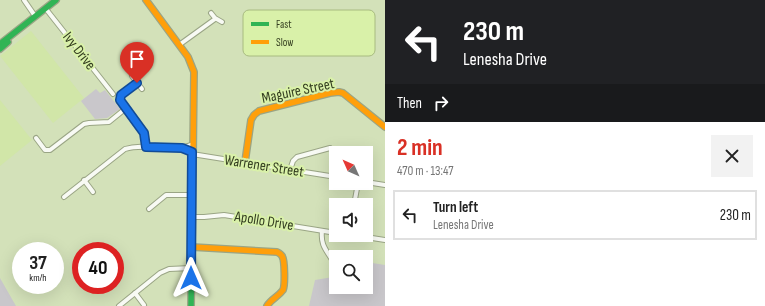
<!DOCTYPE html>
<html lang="en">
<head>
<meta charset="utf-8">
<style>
  :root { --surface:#fff; --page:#f2f2f2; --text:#222; --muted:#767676; --line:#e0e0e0; --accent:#d93025 }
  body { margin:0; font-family:"Sofia Sans Condensed",sans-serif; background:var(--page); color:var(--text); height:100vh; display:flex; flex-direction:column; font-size:15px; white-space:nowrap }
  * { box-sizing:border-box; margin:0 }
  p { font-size:13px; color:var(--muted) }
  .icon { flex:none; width:22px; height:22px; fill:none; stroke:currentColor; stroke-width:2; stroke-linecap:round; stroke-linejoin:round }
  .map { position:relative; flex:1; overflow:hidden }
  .panel { display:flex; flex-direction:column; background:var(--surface); width:380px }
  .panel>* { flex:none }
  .top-card { background:#202124; color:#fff; overflow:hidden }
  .needle { width:26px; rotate:315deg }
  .buttons { position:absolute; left:329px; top:146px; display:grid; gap:8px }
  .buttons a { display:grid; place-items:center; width:44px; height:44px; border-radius:0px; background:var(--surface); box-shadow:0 4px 16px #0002; font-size:20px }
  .speed { position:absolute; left:12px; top:242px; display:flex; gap:8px; font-size:20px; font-weight:700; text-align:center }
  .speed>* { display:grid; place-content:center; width:52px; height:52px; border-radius:50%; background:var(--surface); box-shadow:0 4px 16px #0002; line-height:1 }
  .speed small { font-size:10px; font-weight:400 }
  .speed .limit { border:6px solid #d22; background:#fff; color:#111 }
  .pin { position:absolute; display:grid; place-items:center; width:34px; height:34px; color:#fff; margin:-41px -17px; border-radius:50% 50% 50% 0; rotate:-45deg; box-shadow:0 0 4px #0007 }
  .pin .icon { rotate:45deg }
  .me { position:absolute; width:44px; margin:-22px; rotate:0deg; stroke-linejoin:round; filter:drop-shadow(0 0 3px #0008) }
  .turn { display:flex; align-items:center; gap:14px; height:84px; padding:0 12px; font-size:18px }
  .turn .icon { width:52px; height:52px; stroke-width:2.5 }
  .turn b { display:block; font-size:28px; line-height:34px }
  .then { display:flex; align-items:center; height:38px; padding:0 12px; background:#0003; gap:8px; font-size:15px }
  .round { display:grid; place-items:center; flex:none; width:42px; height:42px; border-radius:0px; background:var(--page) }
  .headline { display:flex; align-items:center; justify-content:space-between; height:68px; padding:0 12px }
  h1 { font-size:24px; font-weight:700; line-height:30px; color:var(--accent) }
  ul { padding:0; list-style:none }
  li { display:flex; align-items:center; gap:12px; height:50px; margin:0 8px 6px; padding:0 4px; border:2px solid var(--line); border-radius:0px }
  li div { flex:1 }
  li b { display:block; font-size:15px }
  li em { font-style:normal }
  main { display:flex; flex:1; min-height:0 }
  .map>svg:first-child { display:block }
  .built { fill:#d1e6a8 }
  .green { fill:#c9c7cb }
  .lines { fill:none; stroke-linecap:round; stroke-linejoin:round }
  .street-casing { stroke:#9aa585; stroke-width:6 }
  .fast-casing { stroke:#9aa585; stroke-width:8 }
  .slow-casing { stroke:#9aa585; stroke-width:8 }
  .street { stroke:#f8faf4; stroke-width:4 }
  .fast { stroke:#30b455; stroke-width:5.5 }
  .slow { stroke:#ff9f0a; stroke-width:5.5 }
  .route-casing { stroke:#114b97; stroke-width:10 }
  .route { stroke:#1a73e8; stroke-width:7 }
  .labels { text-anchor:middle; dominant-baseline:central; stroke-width:4; stroke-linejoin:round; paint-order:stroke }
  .street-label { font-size:15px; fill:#343e20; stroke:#d9f1a9 }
  .key { fill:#d9f1a9; stroke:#a8bb80; stroke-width:1 }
  .key-label { font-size:11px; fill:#343e20 }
</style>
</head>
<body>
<main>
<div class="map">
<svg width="385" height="306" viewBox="0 0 385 306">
  <rect width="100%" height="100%" fill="#d3e1b9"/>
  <g class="built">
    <path d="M31,31L84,98L53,123L0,56Z"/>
    <path d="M0,100L32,140L0,166Z"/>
  </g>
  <g class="green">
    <path d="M96,89L100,93L105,90L120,109L107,118L95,119L81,101Z"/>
    <path d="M366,262L385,265V306H309L315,280L333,277L336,276V287H366Z"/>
    <path d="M0,278L16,306H0Z"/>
  </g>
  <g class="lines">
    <g class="street-casing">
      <g id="street">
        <path d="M24,0L35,16"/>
        <path d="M46,9L113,94"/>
        <path d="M211,13L215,18L222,22"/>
        <path d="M179,45L215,19"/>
        <path d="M132,76L142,89"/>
        <path d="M137,83L121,95L119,100L144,133L146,147"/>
        <path d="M36,138L45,150H50L84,124L89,123L109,122L125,109"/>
        <path d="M192,154L336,177"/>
        <path d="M290,170L293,161L297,157L330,148"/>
        <path d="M84,180L93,192"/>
        <path d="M366,182L385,185"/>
        <path d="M64,197L125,149C147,142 172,154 193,144"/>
        <path d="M354,205L358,183"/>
        <path d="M149,209L166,195H192"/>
        <path d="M192,217H204L224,215L336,233"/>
        <path d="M322,231C320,249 330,252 336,268"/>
        <path d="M353,235L385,240"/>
        <path d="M135,293L144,305"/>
        <path d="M119,306L160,273L169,269L191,268"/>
      </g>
    </g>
    <g class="fast-casing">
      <g id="fast">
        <path d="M0,44L56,0"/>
        <path d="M0,49L8,42"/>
        <path d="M191,306L192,238"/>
      </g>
    </g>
    <g class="slow-casing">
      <g id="slow">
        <path d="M146,0L188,57L194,72L192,238"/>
        <path d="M245,162L251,120L254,115L259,111L330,93L339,92L343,93L385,127"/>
        <path d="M192,247L277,252C279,253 281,254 282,256C285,260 285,286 283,290C278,297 271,299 267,306"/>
      </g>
    </g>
    <use href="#street" class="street"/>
    <use href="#fast" class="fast"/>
    <use href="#slow" class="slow"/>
  </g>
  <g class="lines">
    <g class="route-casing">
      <path id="route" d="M137,83L121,95L120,100L144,133L146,147L182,148L192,152L191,278"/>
    </g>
    <use href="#route" class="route"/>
  </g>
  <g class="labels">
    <g class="street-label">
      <text transform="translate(79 51) rotate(52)">Ivy Drive</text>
      <text transform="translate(298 91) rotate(-12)">Maguire Street</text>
      <text transform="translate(264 166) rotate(9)">Warrener Street</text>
      <text transform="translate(264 221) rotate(9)">Apollo Drive</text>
    </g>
  </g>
  <rect x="243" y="10" width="132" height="46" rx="6" class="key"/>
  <rect x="251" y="22" width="18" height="4" fill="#30b455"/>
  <rect x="251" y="40" width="18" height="4" fill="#ff9f0a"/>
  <g class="key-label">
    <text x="276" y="28">Fast</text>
    <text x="276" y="46">Slow</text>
  </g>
</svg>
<div class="buttons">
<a><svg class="needle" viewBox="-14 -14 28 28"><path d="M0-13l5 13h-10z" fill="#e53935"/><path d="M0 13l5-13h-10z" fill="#767676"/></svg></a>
<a><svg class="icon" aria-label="sound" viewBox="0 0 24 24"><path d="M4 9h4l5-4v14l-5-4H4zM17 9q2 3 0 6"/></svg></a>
<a><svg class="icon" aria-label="search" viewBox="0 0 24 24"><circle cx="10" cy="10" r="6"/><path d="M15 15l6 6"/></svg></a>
</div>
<div class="speed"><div>37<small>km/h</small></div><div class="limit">40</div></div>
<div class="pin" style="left:137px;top:83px;background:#d93025"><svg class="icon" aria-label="arrive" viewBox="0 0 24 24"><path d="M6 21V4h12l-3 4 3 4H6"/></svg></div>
<svg class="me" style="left:191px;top:278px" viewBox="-20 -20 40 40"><path d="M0-17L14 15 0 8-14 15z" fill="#1a73e8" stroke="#fff" stroke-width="4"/></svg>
</div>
<section class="panel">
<div class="top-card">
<div class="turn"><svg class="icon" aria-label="left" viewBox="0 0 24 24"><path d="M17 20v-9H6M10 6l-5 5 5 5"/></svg><div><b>230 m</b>Lenesha Drive</div></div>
<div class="then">Then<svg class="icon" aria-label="right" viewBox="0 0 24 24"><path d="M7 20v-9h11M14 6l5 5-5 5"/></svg></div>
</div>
<div class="headline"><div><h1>2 min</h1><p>470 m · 13:47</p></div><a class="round"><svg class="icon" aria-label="close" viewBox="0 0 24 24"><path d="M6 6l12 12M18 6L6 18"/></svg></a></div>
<ul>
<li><svg class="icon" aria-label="left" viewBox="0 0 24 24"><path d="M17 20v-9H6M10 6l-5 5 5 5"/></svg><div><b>Turn left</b><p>Lenesha Drive</p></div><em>230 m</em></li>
</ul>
</section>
</main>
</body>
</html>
